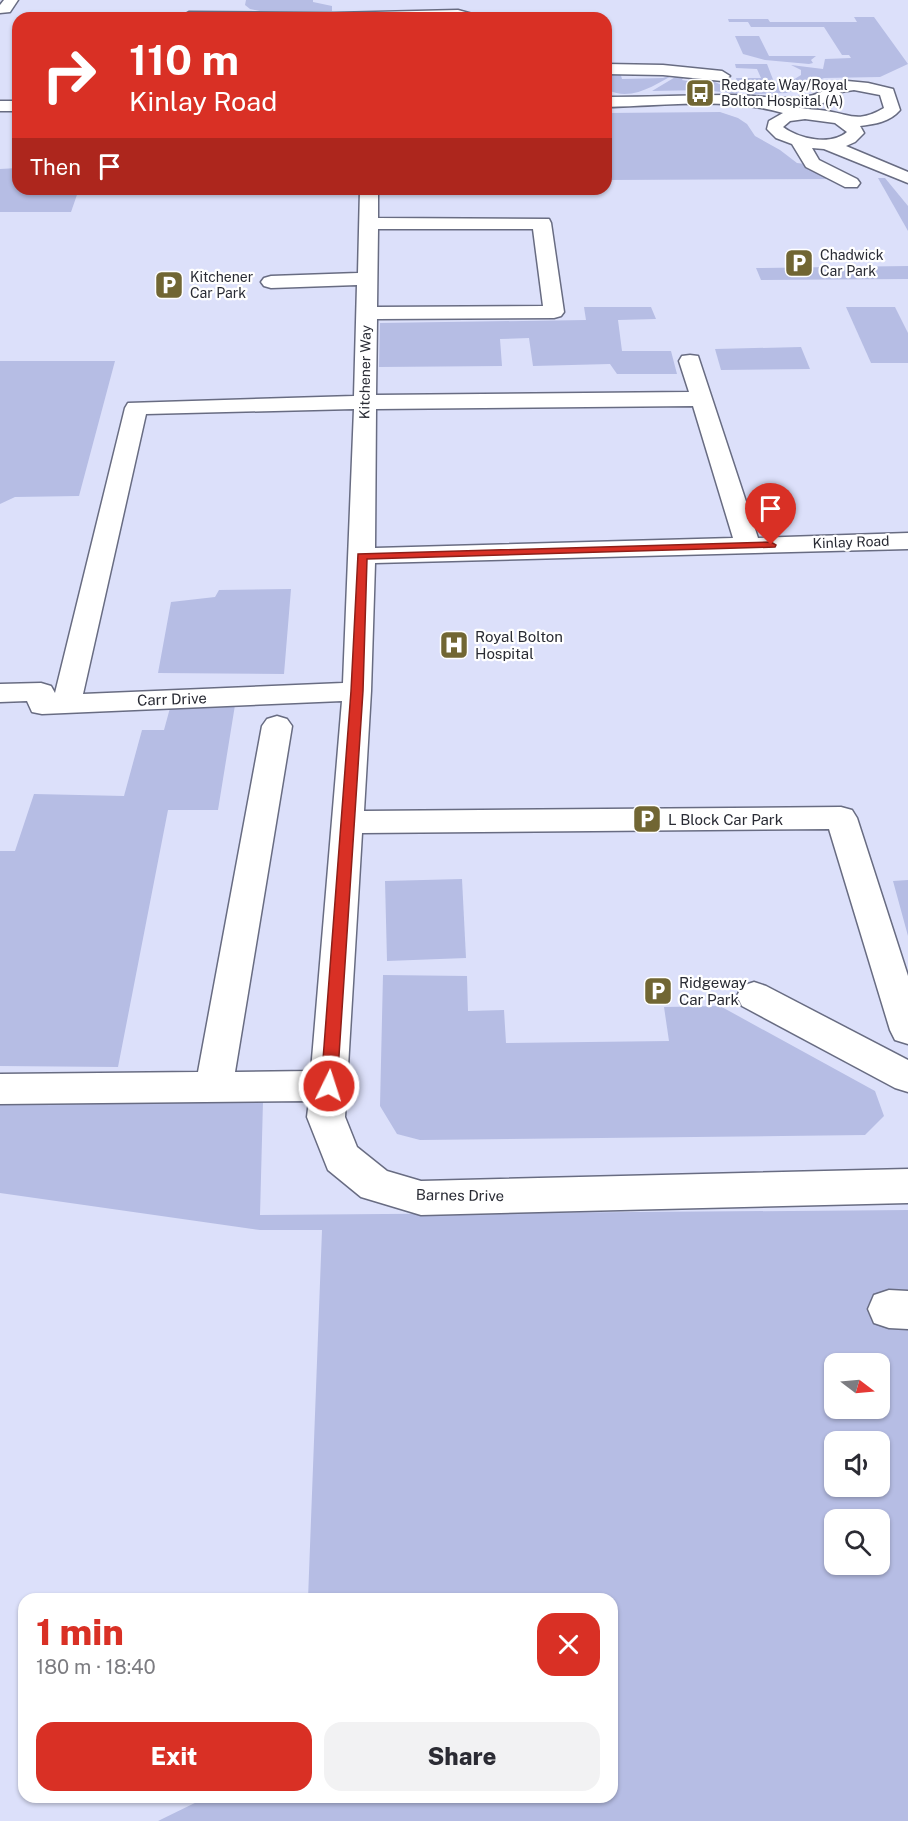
<!DOCTYPE html>
<html lang="en">
<head>
<meta charset="utf-8">
<style>
  :root { --surface:#fff; --page:#f2f2f3; --text:#2b2b33; --muted:#7c7c81; --accent:#d93025 }
  body { margin:0; font-family:"Public Sans",sans-serif; background:var(--page); color:var(--text); height:100vh; display:flex; flex-direction:column; font-size:22px; white-space:nowrap }
  * { box-sizing:border-box; margin:0 }
  p { font-size:20px; color:var(--muted) }
  .icon { flex:none; width:33px; height:33px; fill:none; stroke:currentColor; stroke-width:2; stroke-linecap:round; stroke-linejoin:round }
  .map { position:relative; flex:1; overflow:hidden }
  .side { position:absolute; left:18px; top:1593px; width:600px; height:210px; display:flex; flex-direction:column; background:var(--surface); border-radius:18px; box-shadow:0 2px 4px #0004 }
  .side>* { flex:none }
  .hud { position:absolute; left:12px; top:12px; width:600px; height:183px; border-radius:18px; box-shadow:0 2px 4px #0004; background:#d93025; color:#fff; overflow:hidden }
  .needle { width:39px; rotate:106deg }
  .buttons { position:absolute; left:824px; top:1353px; display:grid; gap:12px }
  .buttons a { display:grid; place-items:center; width:66px; height:66px; border-radius:12px; background:var(--surface); box-shadow:0 2px 4px #0004; font-size:30px }
  .pin { position:absolute; display:grid; place-items:center; width:51px; height:51px; color:#fff; margin:-62px -26px; border-radius:50% 50% 50% 0; rotate:-45deg; box-shadow:0 0 6px #0007 }
  .pin .icon { rotate:45deg }
  .me { position:absolute; width:66px; margin:-33px; rotate:4deg; stroke-linejoin:round; filter:drop-shadow(0 0 4px #0008) }
  .turn { display:flex; align-items:center; gap:21px; height:126px; padding:0 18px; font-size:27px }
  .turn .icon { width:78px; height:78px; stroke-width:2.5 }
  .turn b { display:block; font-size:42px; line-height:51px }
  .then { display:flex; align-items:center; height:57px; padding:0 18px; background:#0003; gap:12px; font-size:22px }
  .round { display:grid; place-items:center; flex:none; width:63px; height:63px; border-radius:18px; background:var(--page) }
  .headline { display:flex; align-items:center; justify-content:space-between; height:102px; padding:0 18px }
  h1 { font-size:36px; font-weight:800; line-height:45px; color:var(--accent) }
  .action { display:flex; gap:12px; margin-top:auto; padding:12px 18px }
  .action a { flex:1; height:69px; border-radius:18px; background:var(--accent); color:#fff; font-size:24px; font-weight:800; line-height:69px; text-align:center }
  .action a+a { background:var(--page); color:var(--text) }
  .map>svg:first-child { display:block }
  .green { fill:#b6bde4; fill-rule:evenodd }
  .lines { fill:none; stroke-linecap:round; stroke-linejoin:round }
  .minor-casing { stroke:#686c82; stroke-width:3 }
  .minor { fill:#fff; fill-rule:evenodd }
  .route { fill:#d93025; stroke:#8d1f18; stroke-width:1.5 }
  .labels { text-anchor:middle; dominant-baseline:central; stroke-width:4.5; stroke-linejoin:round; paint-order:stroke }
  .far-poi-label { font-size:14px; fill:#292b34; stroke:#fff; text-anchor:start }
  .far-street-label { font-size:14px; fill:#292b34; stroke:#fff }
  .poi-label { font-size:15px; fill:#292b34; stroke:#fff; text-anchor:start }
  .street-label { font-size:15px; fill:#292b34; stroke:#fff }
</style>
</head>
<body>
<div class="map">
<svg width="908" height="1821" viewBox="0 0 908 1821">
  <rect width="100%" height="100%" fill="#dce0fa"/>
  <g class="green">
    <path d="M246,0H313V2L332,6V11H260L250,9L245,5Z"/>
    <path d="M854,17H874L908,64L880,77L824,78L787,93L752,94L733,86V85L738,84L736,78H761L757,69L736,68L735,64H767L774,82L785,85L801,75V70L791,65L823,69L825,59L851,58L849,55H842L824,27H751L748,22H729L728,19H768L770,22H857Z"/>
    <path d="M735,36H759L769,56H816L811,60L813,63L809,64L765,60L743,54Z"/>
    <path d="M606,71L620,72L622,79L663,78L677,73C656,84 632,102 608,90Z"/>
    <path d="M682,73L685,74L682,80L700,83L713,78L715,82L741,94L703,90L652,91Z"/>
    <path d="M720,112L738,118L747,124L755,136L780,150L797,163L805,164L835,179L606,180V113Z"/>
    <path d="M18,168V189H79L71,212H0V169Z"/>
    <path d="M878,178H885L908,206V231Z"/>
    <path d="M908,266V279L761,280L756,268Z"/>
    <path d="M584,307H651L656,319L618,320L622,351H671L677,374H617L610,364L533,366L529,338L500,339L502,366L379,367L380,323L586,320Z"/>
    <path d="M846,307H895L908,333V363H871Z"/>
    <path d="M801,347L810,369L721,370L715,349Z"/>
    <path d="M0,361H115L79,496L15,497L0,504Z"/>
    <path d="M291,589L284,674L158,673L171,602L215,597L219,590Z"/>
    <path d="M235,705L218,810H168L118,1067L0,1066V851H15L34,794L124,796L142,730H164L170,708Z"/>
    <path d="M462,879L466,958L387,961L385,881Z"/>
    <path d="M908,880V936L893,881Z"/>
    <path d="M383,975L467,976L468,1011L504,1010L506,1043L669,1041L664,1007L720,1006L875,1091L884,1116L865,1135L420,1140L397,1134L380,1106Z"/>
    <path d="M263,1101L260,1215L908,1210V1821H158L207,1797H612V1599H308L322,1230H260L0,1193V1104ZM834,1364H879V1408H834ZM834,1442H879V1486H834ZM834,1520H879V1564H834Z"/>
  </g>
  <g class="lines">
    <g class="minor-casing">
      <g id="minor">
        <path d="M4,0H18L10,12L0,13V5Z"/>
        <path d="M458,10L476,15L478,18H183L182,16L189,12L334,13Z"/>
        <path d="M606,64L663,65L722,71L730,76L722,81L663,75L606,74Z"/>
        <path d="M847,81L868,83L893,89L900,110C890,122 875,124 860,126L864,133L855,142L846,146L908,172V183L824,149L812,148L819,160L857,179L860,183L857,187H845L806,167L792,144L776,138L767,129L769,121L783,113C728,97 663,106 606,107V97C648,97 689,95 731,95C758,95 782,101 809,96C822,94 832,84 847,81ZM854,90L880,95L884,108C858,123 852,115 827,111C817,109 807,110 797,107L823,103L841,92ZM805,119L835,123L847,132C831,146 799,139 783,127L790,121Z"/>
        <rect x="0" y="101" width="18" height="10"/>
        <path d="M360,189H378V218L549,219L551,223L564,312L561,316L554,318L377,319L376,395L689,392L679,361L682,356L690,355L698,356L758,538L908,533V549L375,563L371,691L364,811L841,807L852,810L857,818L908,976V1044L895,1040L890,1030L829,829L362,833L345,1117L357,1147L387,1171L421,1181L908,1169V1203L421,1215L361,1197L328,1170L307,1117L309,1101L0,1104V1074L198,1072L262,726L267,719L277,716L287,719L292,726L235,1072L311,1071L342,701L42,714L32,712L27,701L0,702V684L41,683L51,686L55,693L125,408L128,403L354,396L357,285L271,288L264,286L261,282L264,278L271,276L358,273ZM378,229H533L543,306L377,307ZM693,406L733,538L375,548L376,409ZM354,409L343,683L83,694L146,414Z"/>
        <path d="M754,982L766,986L908,1060V1092L895,1088L742,1006L737,996L742,986Z"/>
        <path d="M889,1290L908,1291V1329L889,1328L874,1323L868,1309L874,1295Z"/>
      </g>
    </g>
    <use href="#minor" class="minor"/>
  </g>
  <path class="route" d="M771,542L776,545L775,547L367,559L363,691L337,1086L334,1090L329,1092L324,1090L321,1086L351,691L358,554Z"/>
  <defs>
    <g id="bus-square" transform="scale(1.5)"><rect x="-9" y="-9" width="18" height="18" rx="4" fill="#716633" stroke="#fff"/><path d="M-5-6H5V4H4V6H2V4H-2V6H-4V4H-5ZM-3.5-4V0h7V-4ZM-3.5 1.2v1.5H-2V1.2ZM2 1.2v1.5H3.5V1.2Z" fill="#fff"/></g>
    <g id="parking-square" transform="scale(1.5)"><rect x="-9" y="-9" width="18" height="18" rx="4" fill="#716633" stroke="#fff"/><path d="M-3.5-5.5H1a3.5 3.5 0 0 1 0 7H-1V5.5H-3.5ZM-1-3.4V-.6H.8a1.4 1.4 0 0 0 0-2.8Z" fill="#fff"/></g>
    <g id="hospital-square" transform="scale(1.5)"><rect x="-9" y="-9" width="18" height="18" rx="4" fill="#716633" stroke="#fff"/><path d="M-5-5h3v3.5h4V-5h3V5h-3V1.5h-4V5h-3Z" fill="#fff"/></g>
  </defs>
  <g fill-rule="evenodd">
    <use href="#bus-square" x="700" y="93"/>
    <use href="#parking-square" x="799" y="263"/>
    <use href="#parking-square" x="169" y="285"/>
    <use href="#hospital-square" x="454" y="645"/>
    <use href="#parking-square" x="647" y="819"/>
    <use href="#parking-square" x="658" y="991"/>
  </g>
  <g class="labels">
    <g class="far-poi-label">
      <text x="721" y="85">Redgate Way/Royal<tspan x="721" dy="16">Bolton Hospital (A)</tspan></text>
      <text x="820" y="255">Chadwick<tspan x="820" dy="16">Car Park</tspan></text>
      <text x="190" y="277">Kitchener<tspan x="190" dy="16">Car Park</tspan></text>
    </g>
    <g class="far-street-label">
      <text transform="translate(365 372) rotate(-89)">Kitchener Way</text>
      <text transform="translate(851 542) rotate(-2)">Kinlay Road</text>
    </g>
    <g class="poi-label">
      <text x="475" y="636">Royal Bolton<tspan x="475" dy="17">Hospital</tspan></text>
      <text x="668" y="819">L Block Car Park</text>
      <text x="679" y="982">Ridgeway<tspan x="679" dy="17">Car Park</tspan></text>
    </g>
    <g class="street-label">
      <text transform="translate(172 699) rotate(-2)">Carr Drive</text>
      <text transform="translate(460 1195) rotate(1)">Barnes Drive</text>
    </g>
  </g>
</svg>
<div class="buttons">
<a><svg class="needle" viewBox="-14 -14 28 28"><path d="M0-13l5 13h-10z" fill="#e53935"/><path d="M0 13l5-13h-10z" fill="#7c7c81"/></svg></a>
<a><svg class="icon" aria-label="sound" viewBox="0 0 24 24"><path d="M4 9h4l5-4v14l-5-4H4zM17 9q2 3 0 6"/></svg></a>
<a><svg class="icon" aria-label="search" viewBox="0 0 24 24"><circle cx="10" cy="10" r="6"/><path d="M15 15l6 6"/></svg></a>
</div>
<div class="pin" style="left:771px;top:545px;background:#d93025"><svg class="icon" aria-label="arrive" viewBox="0 0 24 24"><path d="M6 21V4h12l-3 4 3 4H6"/></svg></div>
<svg class="me" style="left:329px;top:1086px" viewBox="-20 -20 40 40"><circle r="17" fill="#d93025" stroke="#fff" stroke-width="3"/><path d="M0-11L8 9 0 5-8 9z" fill="#fff"/></svg>
<div class="hud">
<div class="turn"><svg class="icon" aria-label="right" viewBox="0 0 24 24"><path d="M7 20v-9h11M14 6l5 5-5 5"/></svg><div><b>110 m</b>Kinlay Road</div></div>
<div class="then">Then<svg class="icon" aria-label="arrive" viewBox="0 0 24 24"><path d="M6 21V4h12l-3 4 3 4H6"/></svg></div>
</div>
<section class="side">
<div class="headline"><div><h1>1 min</h1><p>180 m · 18:40</p></div><a class="round" style="background:#d93025;color:#fff"><svg class="icon" aria-label="close" viewBox="0 0 24 24"><path d="M6 6l12 12M18 6L6 18"/></svg></a></div>
<div class="action"><a>Exit</a><a>Share</a></div>
</section>
</div>
</body>
</html>
